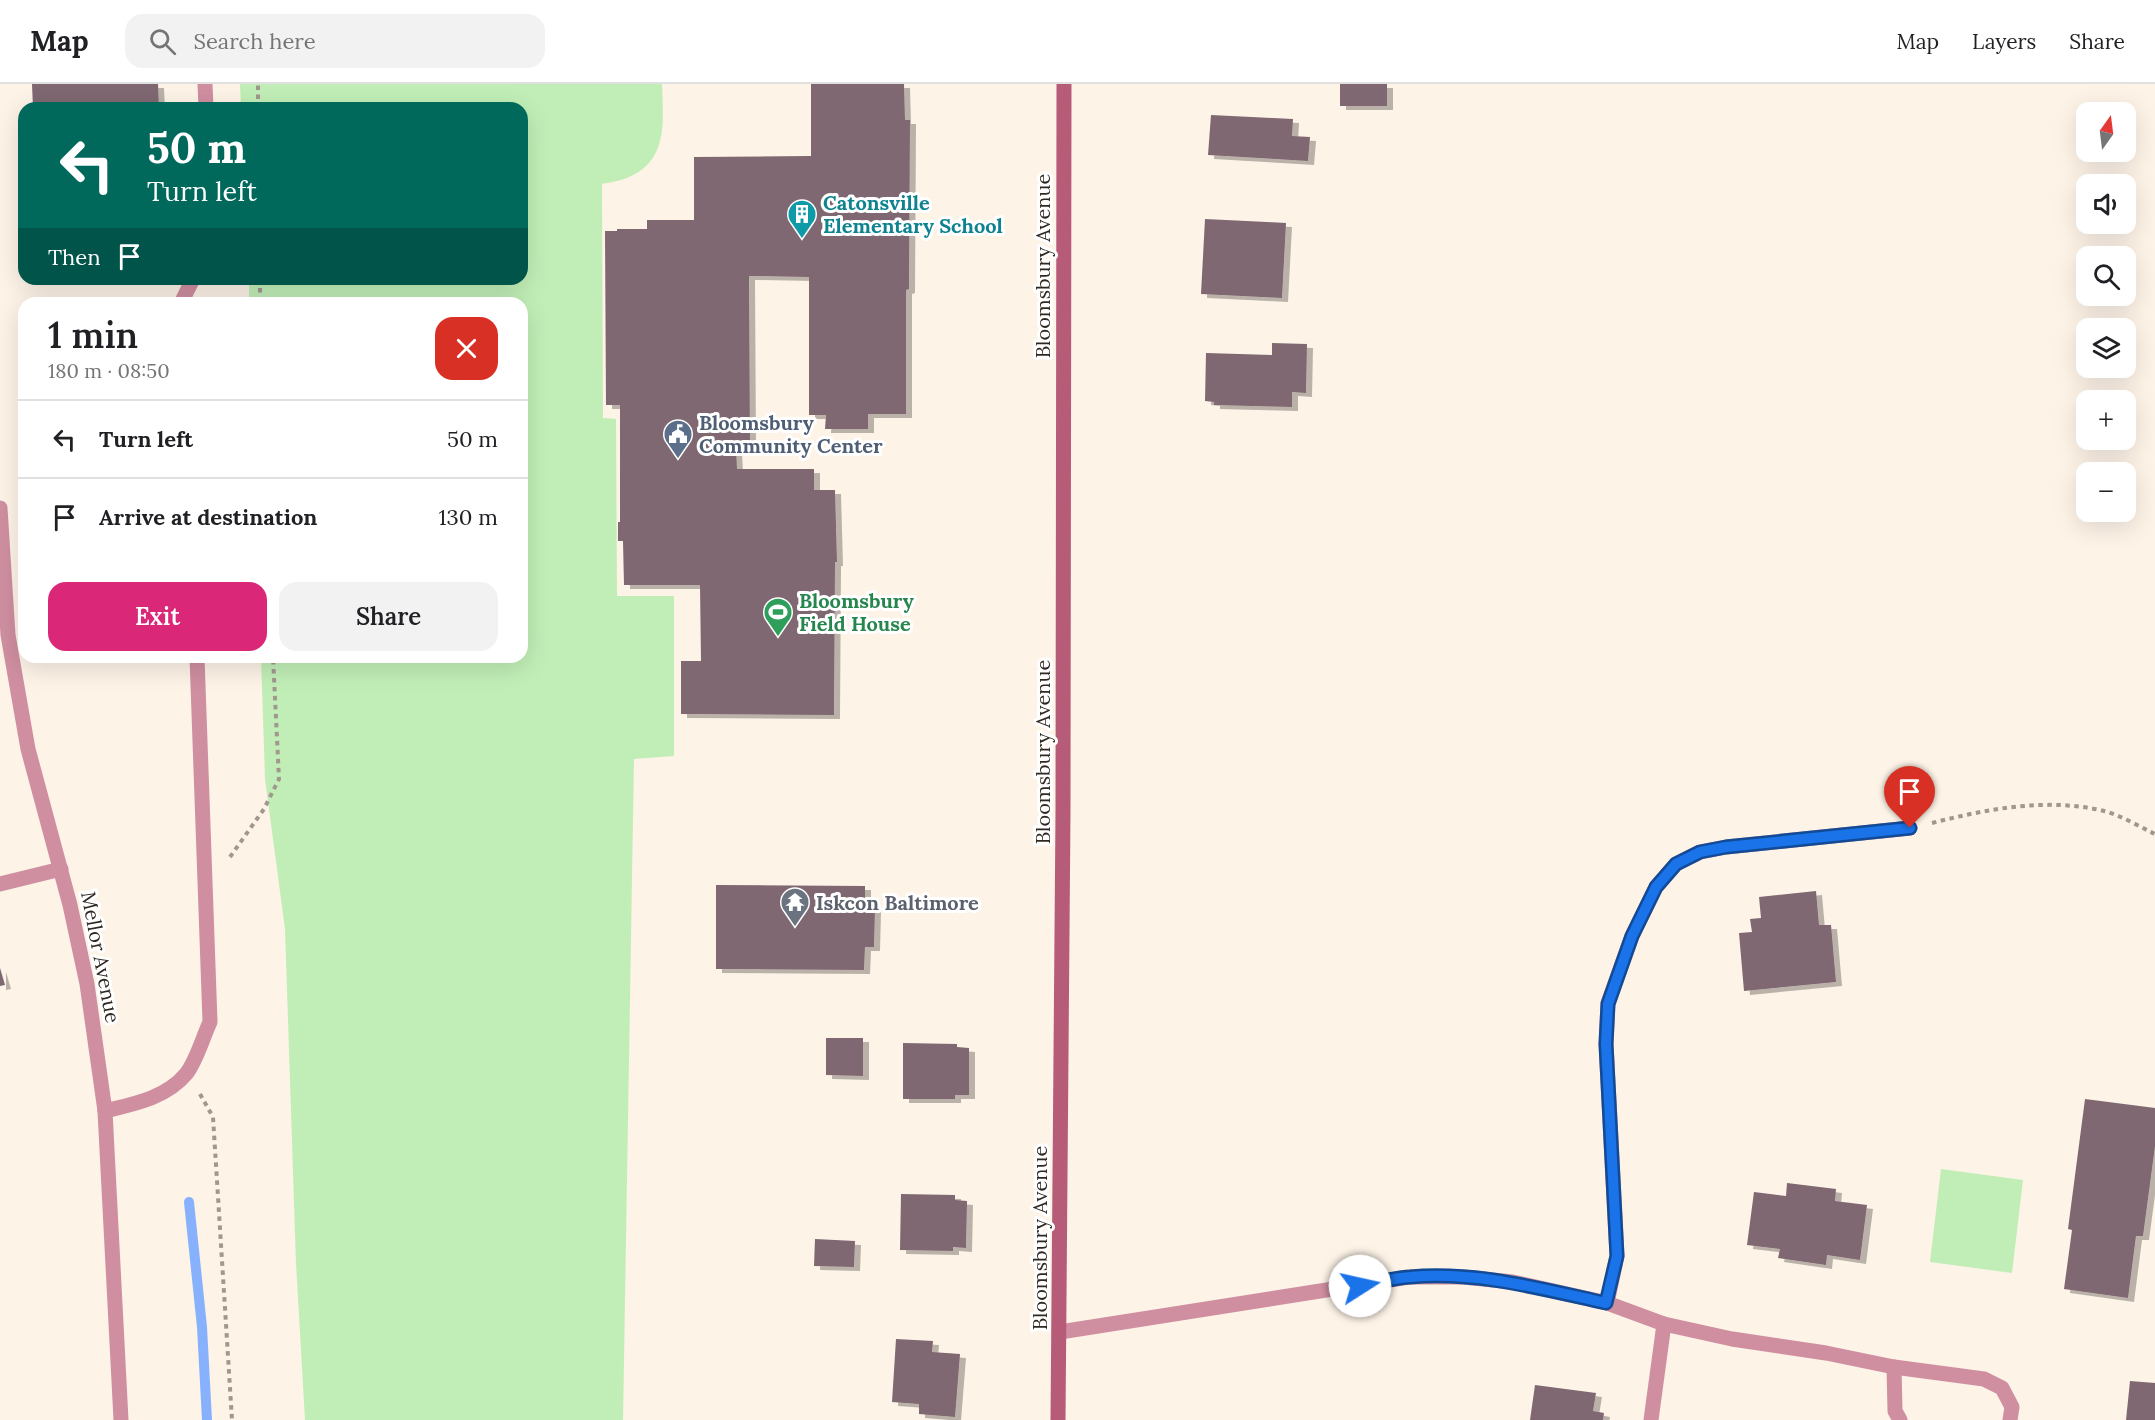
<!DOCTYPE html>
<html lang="en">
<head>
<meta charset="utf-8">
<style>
  :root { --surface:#fff; --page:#f2f2f2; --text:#202124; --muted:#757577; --line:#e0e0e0; --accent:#db2777 }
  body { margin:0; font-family:Lora,serif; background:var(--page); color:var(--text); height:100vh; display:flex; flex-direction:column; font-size:22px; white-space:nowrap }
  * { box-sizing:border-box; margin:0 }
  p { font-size:20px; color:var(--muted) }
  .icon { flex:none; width:33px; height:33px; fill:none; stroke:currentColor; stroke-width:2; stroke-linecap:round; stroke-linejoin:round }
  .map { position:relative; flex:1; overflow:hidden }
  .panel { position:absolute; left:18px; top:213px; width:510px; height:366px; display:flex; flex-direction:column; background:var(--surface); border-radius:18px; box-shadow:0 6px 24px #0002 }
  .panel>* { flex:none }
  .top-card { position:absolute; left:18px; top:18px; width:510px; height:183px; border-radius:18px; box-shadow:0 6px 24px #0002; background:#00695c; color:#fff; overflow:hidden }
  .needle { width:39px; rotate:14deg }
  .tools { position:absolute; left:2076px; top:18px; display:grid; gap:12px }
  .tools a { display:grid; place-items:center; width:60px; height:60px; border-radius:12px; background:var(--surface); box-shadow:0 6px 24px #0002; font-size:30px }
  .pin { position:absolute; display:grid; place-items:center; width:51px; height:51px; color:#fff; margin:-62px -26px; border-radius:50% 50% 50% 0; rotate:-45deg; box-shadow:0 0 6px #0007 }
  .pin .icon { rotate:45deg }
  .me { position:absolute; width:66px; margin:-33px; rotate:80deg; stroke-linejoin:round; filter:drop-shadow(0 0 4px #0008) }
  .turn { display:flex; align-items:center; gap:21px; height:126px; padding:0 30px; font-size:27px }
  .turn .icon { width:78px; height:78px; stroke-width:2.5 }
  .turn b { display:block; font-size:42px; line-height:51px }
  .then { display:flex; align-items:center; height:57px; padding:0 30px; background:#0003; gap:12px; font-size:22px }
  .round { display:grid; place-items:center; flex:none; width:63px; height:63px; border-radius:18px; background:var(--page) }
  .head { display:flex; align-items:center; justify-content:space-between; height:102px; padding:0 30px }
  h1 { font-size:36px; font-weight:600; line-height:45px }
  .primary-button { display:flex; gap:12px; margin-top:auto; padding:12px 30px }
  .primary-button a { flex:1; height:69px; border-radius:18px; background:var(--accent); color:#fff; font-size:24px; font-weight:600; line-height:69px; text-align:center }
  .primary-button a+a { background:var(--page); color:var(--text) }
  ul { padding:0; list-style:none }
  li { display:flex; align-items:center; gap:18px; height:78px; padding:0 30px; border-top:2px solid var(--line) }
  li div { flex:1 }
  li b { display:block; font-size:22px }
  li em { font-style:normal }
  header { display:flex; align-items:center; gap:36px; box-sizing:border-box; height:84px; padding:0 30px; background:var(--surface); border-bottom:2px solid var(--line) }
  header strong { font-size:28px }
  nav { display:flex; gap:33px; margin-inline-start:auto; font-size:21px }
  .search { width:420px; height:54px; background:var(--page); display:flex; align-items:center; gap:15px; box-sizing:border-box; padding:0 21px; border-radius:18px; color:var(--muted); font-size:22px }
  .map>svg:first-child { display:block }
  .green { fill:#c1eeb7 }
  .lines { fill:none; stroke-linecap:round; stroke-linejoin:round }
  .stream { stroke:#88b1fd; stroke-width:10 }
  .building { fill:#7f6871; filter:url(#shadow) }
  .path { stroke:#a0978d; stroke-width:4; stroke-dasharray:4.5 4.5; stroke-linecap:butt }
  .service { stroke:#cf8fa0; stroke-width:15 }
  .minor { stroke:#cf8fa0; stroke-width:15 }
  .secondary { stroke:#b75c78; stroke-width:15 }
  .route-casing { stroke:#114b97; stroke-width:15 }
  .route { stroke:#1a73e8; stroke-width:10 }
  .labels { text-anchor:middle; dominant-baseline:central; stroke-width:6; stroke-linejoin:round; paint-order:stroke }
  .culture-label { font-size:20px; font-weight:bold; fill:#0d838f; stroke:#fff; text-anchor:start }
  .street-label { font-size:20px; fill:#2f2821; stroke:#fff }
  .service-label { font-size:20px; font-weight:bold; fill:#4e5e75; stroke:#fff; text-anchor:start }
  .leisure-label { font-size:20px; font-weight:bold; fill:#27864d; stroke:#fff; text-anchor:start }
  .worship-label { font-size:20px; font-weight:bold; fill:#5b616d; stroke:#fff; text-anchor:start }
</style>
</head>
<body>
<header>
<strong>Map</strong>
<div class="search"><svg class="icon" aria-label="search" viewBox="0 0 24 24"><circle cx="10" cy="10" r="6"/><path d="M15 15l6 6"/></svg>Search here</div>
<nav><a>Map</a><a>Layers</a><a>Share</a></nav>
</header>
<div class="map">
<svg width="2155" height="1336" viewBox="0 0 2155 1336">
  <defs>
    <filter id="shadow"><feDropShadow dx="6" dy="4" stdDeviation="0" flood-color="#0004"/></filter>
  </defs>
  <rect width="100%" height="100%" fill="#fdf3e7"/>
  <g class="green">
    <path d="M240,0H662C663,35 669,76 629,93C621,97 611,98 602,100L603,334L616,335L617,512H674V672L634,675L623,1336H305L296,1179L285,845L265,695L261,573H522V219H249V195H522V24H241Z"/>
    <path d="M1941,1085L2023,1096L2012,1189L1930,1178Z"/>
  </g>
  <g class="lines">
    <path class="stream" d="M189,1118L202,1243L207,1336"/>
  </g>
  <g class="building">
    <path d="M32,0H158L159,24H33Z"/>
    <path d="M811,0H904L905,36H910L909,205L906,206V330H868V345H825L826,331H809V193L749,192L750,364H736L737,385H814V406H835L837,478H835L834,631L681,630V577H701L700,501H624L623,457H618V438H620V321H606L605,147H617V145H647V136H694V73L811,72Z"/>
    <rect x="1340" y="0" width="47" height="22"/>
    <path d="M1211,31L1293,35L1292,52L1310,53L1308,77L1208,71Z"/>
    <path d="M1205,135L1286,139L1282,214L1201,210Z"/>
    <path d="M1272,259L1307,260L1306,309L1292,308V323L1214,321V318L1205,317L1206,269L1272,271Z"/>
    <path d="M716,801L865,802V824H875L874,863H865L864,886L716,885Z"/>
    <path d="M1816,807L1819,841H1831L1836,898L1744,907L1739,849L1752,848L1750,835L1761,834L1759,813Z"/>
    <path d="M0,884L5,901L0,902Z"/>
    <path d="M826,954H863V992L826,991Z"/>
    <path d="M903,959L957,960V963L969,964V1011H955V1015H903Z"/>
    <path d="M2085,1015L2155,1024V1062L2143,1152H2136L2128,1214L2064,1205L2072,1146L2068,1145Z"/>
    <path d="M1787,1099L1836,1105L1835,1117L1867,1121L1860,1176L1827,1171L1826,1181L1778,1174L1780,1165L1747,1161L1754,1108L1786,1112Z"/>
    <path d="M901,1110L955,1111V1116L967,1117L966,1164L953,1163V1167L900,1166Z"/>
    <path d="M815,1155L855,1157L854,1183L814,1182Z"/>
    <path d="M896,1255L933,1257L932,1268L960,1270L955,1333L919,1330V1320L892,1318Z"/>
    <path d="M2130,1297L2155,1299V1336H2126Z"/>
    <path d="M1535,1301L1596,1309L1593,1327L1604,1329L1603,1336H1530Z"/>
  </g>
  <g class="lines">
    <g class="path">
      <path d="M258,24V0"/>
      <path d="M260,195V219"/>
      <path d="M1932,739C1987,725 2044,714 2100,726C2119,730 2138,742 2155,750"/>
      <path d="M230,773L264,725L279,695L273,573"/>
      <path d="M200,1010L213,1033L232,1336"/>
    </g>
    <g class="service">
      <path d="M205,0L206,24"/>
      <path d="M184,219L183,215L193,195"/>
      <path d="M0,800L61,785"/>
      <path d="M105,1027C134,1020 166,1014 186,990C196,978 203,953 210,938L197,573"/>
      <path d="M1607,1219L1617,1172L1606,960L1608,919L1632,852L1656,803L1676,780L1700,768L1726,763L1910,744"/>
      <path d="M1060,1248L1409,1193H1463L1513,1198L1607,1219L1664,1240L1732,1255L1826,1269L1894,1283L1984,1295L2002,1304L2012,1323L2010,1336"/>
      <path d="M1894,1283L1895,1327L1900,1336"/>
      <path d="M1651,1336L1664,1240"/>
    </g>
    <path class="minor" d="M0,424L8,551L28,665L70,821L87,900L105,1027L121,1336"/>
    <path class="secondary" d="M1058,1336L1063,727L1064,0"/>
  </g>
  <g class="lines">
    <g class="route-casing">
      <path id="route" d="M1360,1202C1376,1199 1393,1194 1410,1193C1477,1187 1542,1205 1606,1219L1617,1172L1606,960L1608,920L1632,852L1656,803L1676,780L1700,768L1726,763L1910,744"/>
    </g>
    <use href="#route" class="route"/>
  </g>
  <defs>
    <g id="building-pin" transform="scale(1.5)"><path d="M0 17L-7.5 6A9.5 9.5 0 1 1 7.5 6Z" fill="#0f9aa8" stroke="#fff"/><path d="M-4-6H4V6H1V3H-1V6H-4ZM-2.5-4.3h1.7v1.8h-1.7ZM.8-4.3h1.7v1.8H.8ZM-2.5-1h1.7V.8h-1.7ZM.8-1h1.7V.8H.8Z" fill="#fff"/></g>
    <g id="civic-pin" transform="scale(1.5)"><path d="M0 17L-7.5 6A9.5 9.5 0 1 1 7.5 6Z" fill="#5c6f8a" stroke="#fff"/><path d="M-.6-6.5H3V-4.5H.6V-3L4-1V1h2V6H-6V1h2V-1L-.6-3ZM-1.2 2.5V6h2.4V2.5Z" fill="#fff"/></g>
    <g id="stadium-pin" transform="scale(1.5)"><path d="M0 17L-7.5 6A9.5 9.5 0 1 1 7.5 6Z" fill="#2e9e5b" stroke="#fff"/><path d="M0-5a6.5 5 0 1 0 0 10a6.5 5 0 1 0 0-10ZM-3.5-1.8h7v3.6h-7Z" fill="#fff"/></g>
    <g id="temple-pin" transform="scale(1.5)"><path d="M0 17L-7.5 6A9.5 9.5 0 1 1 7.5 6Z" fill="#6b7280" stroke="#fff"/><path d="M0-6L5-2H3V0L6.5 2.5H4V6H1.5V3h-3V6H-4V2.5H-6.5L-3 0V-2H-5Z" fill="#fff"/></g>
  </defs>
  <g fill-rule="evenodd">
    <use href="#building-pin" x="802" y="130"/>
    <use href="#civic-pin" x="678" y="350"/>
    <use href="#stadium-pin" x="778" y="528"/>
    <use href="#temple-pin" x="795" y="818"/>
  </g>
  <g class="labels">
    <g class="culture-label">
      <text x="823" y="118">Catonsville<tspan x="823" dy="23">Elementary School</tspan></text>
    </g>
    <g class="street-label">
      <text transform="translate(1042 182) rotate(-90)">Bloomsbury Avenue</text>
      <text transform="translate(1042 668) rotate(-90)">Bloomsbury Avenue</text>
      <text transform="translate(101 873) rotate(79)">Mellor Avenue</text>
      <text transform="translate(1039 1154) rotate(-90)">Bloomsbury Avenue</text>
    </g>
    <g class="service-label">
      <text x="699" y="338">Bloomsbury<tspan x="699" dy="23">Community Center</tspan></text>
    </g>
    <g class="leisure-label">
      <text x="799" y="516">Bloomsbury<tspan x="799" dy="23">Field House</tspan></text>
    </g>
    <g class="worship-label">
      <text x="816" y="818">Iskcon Baltimore</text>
    </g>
  </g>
</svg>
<div class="tools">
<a><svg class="needle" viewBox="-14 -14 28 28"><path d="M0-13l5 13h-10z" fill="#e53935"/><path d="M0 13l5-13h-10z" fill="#757577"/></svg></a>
<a><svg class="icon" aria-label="sound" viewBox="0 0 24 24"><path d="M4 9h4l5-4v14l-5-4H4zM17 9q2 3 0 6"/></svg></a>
<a><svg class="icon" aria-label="search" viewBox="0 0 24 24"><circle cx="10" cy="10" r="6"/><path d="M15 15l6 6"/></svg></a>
<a><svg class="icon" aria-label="layers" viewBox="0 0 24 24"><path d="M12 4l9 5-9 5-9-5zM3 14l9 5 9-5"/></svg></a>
<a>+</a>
<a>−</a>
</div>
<div class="pin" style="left:1910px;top:744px;background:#d93025"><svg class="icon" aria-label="arrive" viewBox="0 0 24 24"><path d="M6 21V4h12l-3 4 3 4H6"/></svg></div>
<svg class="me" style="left:1360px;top:1202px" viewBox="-20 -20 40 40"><circle r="19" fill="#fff"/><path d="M0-13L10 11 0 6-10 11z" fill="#1a73e8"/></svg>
<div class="top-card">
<div class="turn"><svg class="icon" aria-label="left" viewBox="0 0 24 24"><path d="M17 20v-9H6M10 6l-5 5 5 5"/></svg><div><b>50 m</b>Turn left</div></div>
<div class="then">Then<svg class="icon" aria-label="arrive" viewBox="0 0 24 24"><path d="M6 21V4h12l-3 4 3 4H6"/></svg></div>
</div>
<section class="panel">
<div class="head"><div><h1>1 min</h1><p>180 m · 08:50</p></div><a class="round" style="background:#d93025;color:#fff"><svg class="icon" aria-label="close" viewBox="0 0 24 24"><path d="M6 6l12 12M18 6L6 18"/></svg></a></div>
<ul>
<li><svg class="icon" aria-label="left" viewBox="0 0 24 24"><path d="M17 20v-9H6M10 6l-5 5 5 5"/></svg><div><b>Turn left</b></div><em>50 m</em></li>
<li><svg class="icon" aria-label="arrive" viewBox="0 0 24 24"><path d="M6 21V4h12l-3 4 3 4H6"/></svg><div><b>Arrive at destination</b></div><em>130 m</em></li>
</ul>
<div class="primary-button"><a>Exit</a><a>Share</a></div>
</section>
</div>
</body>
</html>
